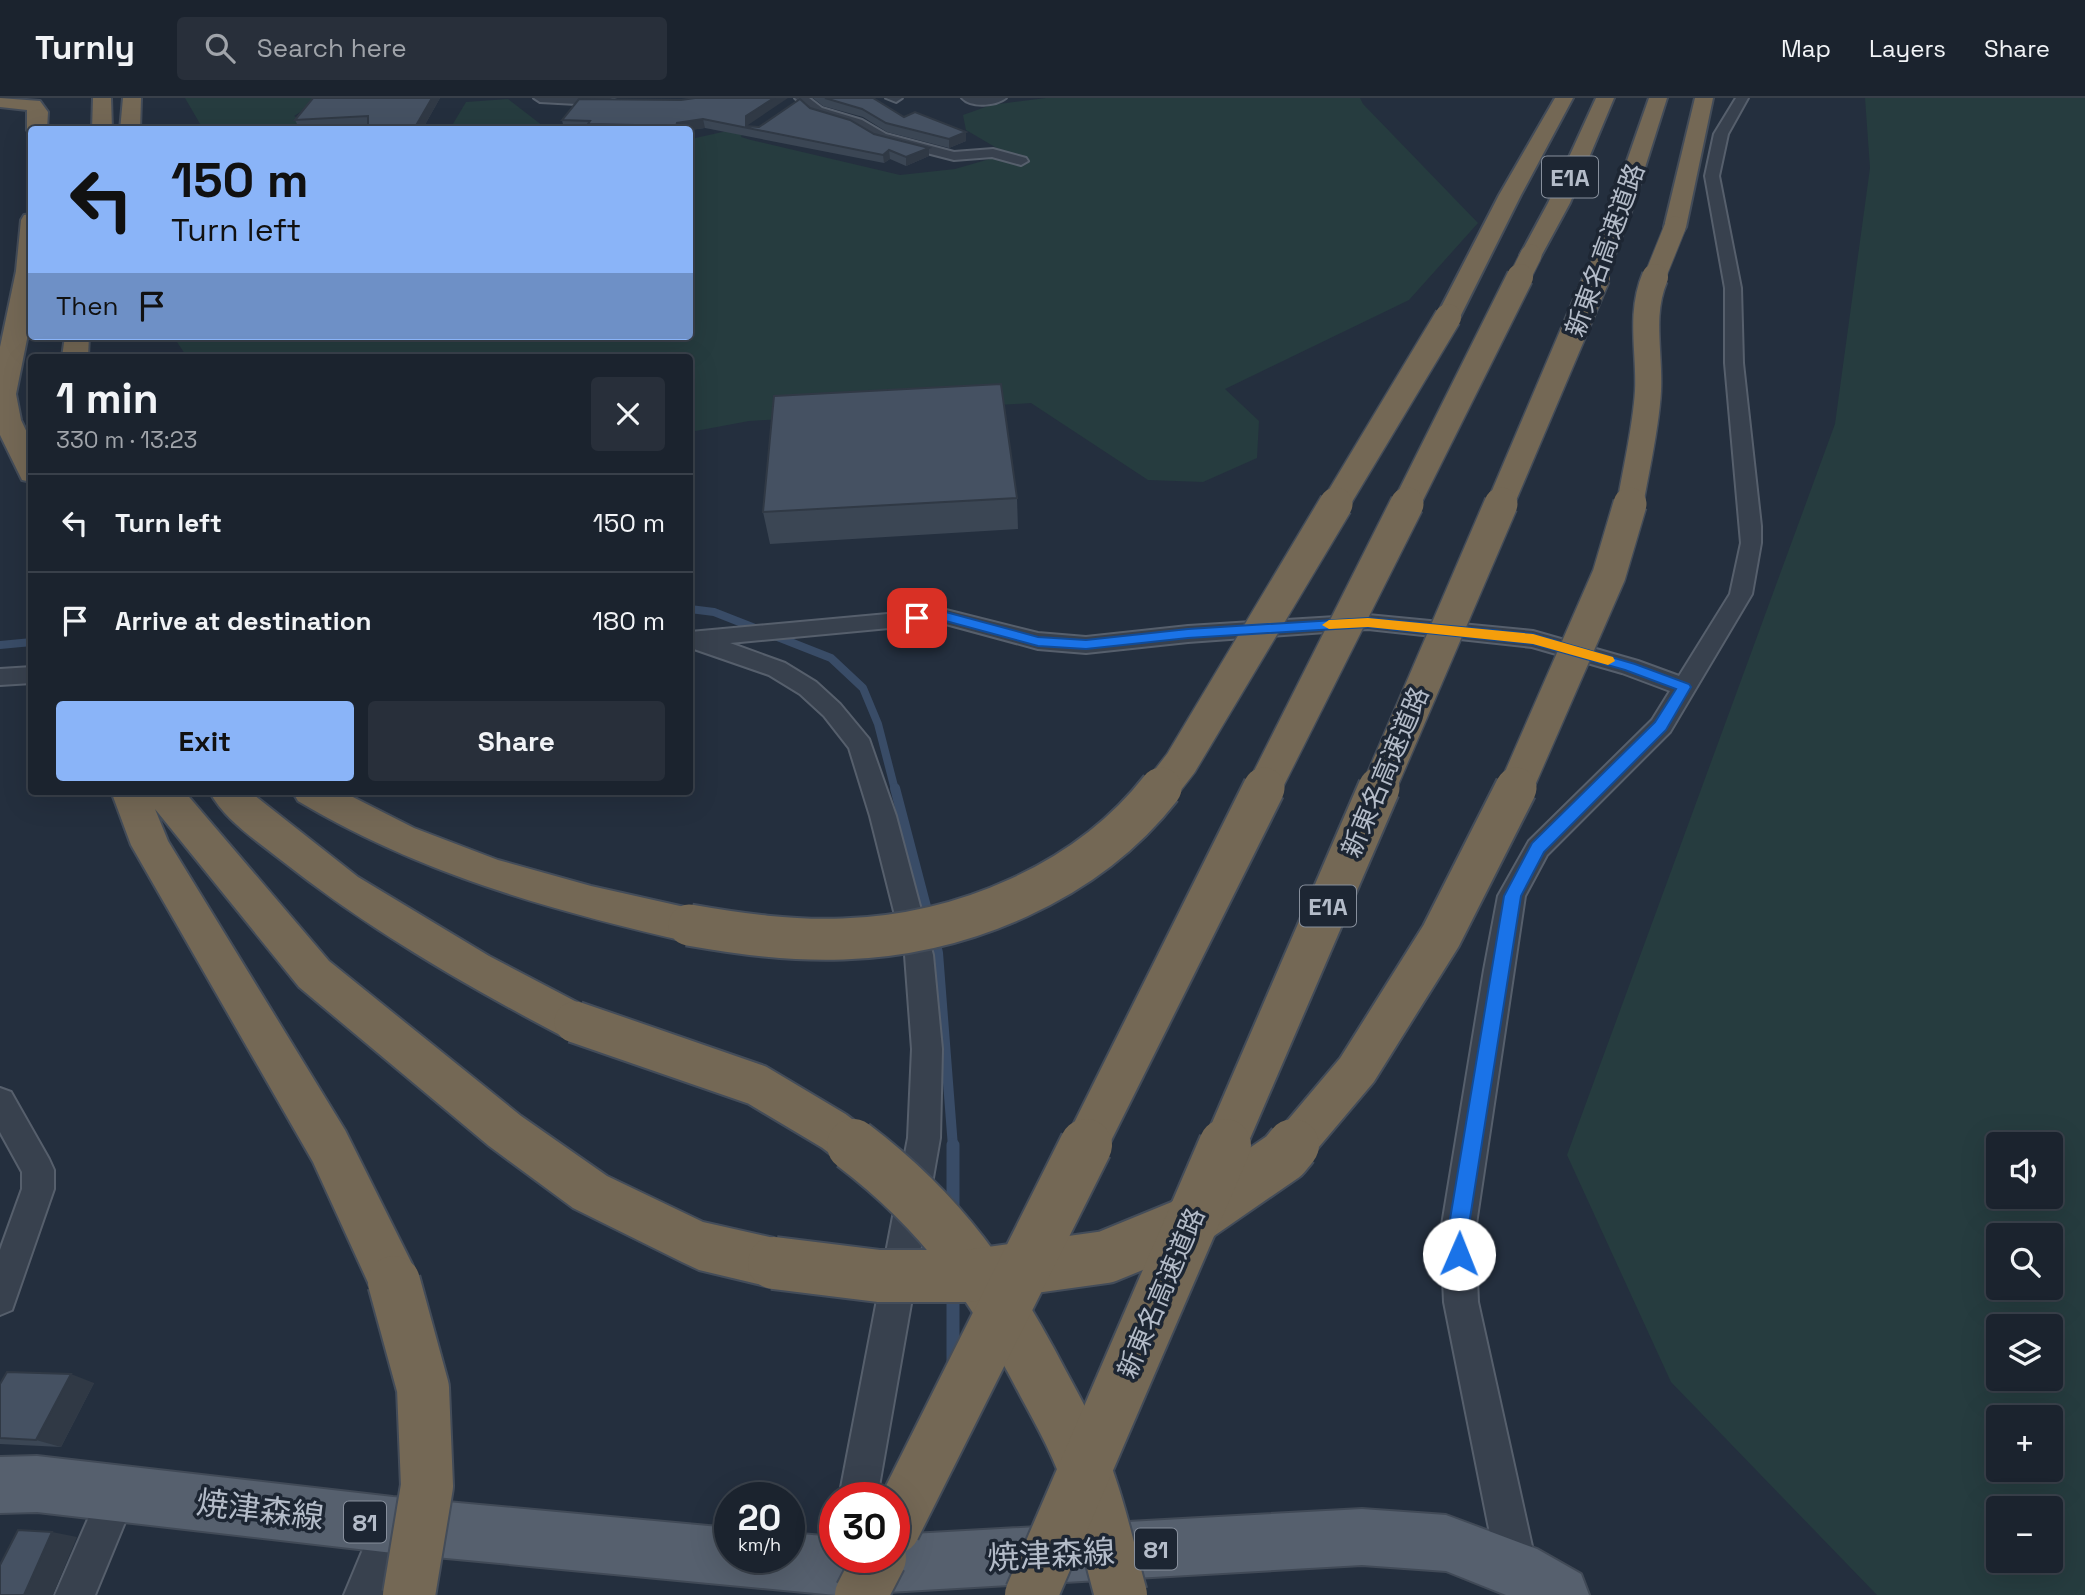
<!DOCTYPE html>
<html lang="en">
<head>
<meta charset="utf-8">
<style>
  :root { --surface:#1b232e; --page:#282f3a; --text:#f1f3f6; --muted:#a0a4aa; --line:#39404a; --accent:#8ab4f8 }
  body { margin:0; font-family:"Space Grotesk","Noto Sans JP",sans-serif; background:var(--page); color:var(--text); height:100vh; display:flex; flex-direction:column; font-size:26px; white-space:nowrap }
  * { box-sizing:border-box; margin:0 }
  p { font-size:23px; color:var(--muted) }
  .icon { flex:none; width:38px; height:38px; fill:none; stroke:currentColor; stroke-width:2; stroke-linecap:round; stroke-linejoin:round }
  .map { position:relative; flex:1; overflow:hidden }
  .sheet { position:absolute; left:28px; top:256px; width:665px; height:441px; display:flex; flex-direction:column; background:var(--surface); border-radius:7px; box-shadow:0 7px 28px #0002,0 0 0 2px var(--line) }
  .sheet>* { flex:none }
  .hud { position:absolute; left:28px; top:28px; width:665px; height:214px; border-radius:7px; box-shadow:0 7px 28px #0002,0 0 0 2px var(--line); background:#8ab4f8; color:#111; overflow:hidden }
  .buttons { position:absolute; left:1986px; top:1034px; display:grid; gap:14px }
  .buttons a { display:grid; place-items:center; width:77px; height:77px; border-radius:7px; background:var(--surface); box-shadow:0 7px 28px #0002,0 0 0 2px var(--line); font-size:35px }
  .speed { position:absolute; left:714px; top:1384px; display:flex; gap:14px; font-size:35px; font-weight:700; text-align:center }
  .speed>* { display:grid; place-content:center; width:91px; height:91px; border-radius:50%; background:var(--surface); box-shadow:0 7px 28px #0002,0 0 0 2px var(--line); line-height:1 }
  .speed small { font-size:18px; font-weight:400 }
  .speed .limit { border:10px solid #d22; background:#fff; color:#111 }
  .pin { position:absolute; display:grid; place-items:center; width:60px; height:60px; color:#fff; margin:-30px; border-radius:14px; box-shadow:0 4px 10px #0006 }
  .me { position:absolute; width:77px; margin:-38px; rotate:1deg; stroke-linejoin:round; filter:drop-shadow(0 0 5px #0008) }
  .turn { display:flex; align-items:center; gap:24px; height:147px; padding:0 28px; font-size:32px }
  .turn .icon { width:91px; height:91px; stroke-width:2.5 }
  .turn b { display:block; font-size:49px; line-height:60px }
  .then { display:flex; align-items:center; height:66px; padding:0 28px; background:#0003; gap:14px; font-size:26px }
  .round { display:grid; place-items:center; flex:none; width:74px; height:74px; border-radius:7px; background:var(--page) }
  .head { display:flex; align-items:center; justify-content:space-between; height:119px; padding:0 28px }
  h1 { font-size:42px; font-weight:700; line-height:52px }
  .cta { display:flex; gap:14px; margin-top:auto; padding:14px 28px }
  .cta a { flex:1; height:80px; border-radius:7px; background:var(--accent); color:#111; font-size:28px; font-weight:700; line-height:80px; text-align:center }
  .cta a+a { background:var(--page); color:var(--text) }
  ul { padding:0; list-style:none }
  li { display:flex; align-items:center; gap:21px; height:98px; padding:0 28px; border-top:2px solid var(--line) }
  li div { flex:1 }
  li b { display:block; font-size:26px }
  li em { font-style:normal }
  header { display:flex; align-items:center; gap:42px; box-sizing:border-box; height:98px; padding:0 35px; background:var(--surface); border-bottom:2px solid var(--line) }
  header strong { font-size:33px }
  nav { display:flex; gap:38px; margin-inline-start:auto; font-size:24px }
  .search { width:490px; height:63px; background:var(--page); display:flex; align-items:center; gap:18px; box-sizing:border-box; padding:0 24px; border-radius:7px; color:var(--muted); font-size:26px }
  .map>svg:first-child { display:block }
  .green { fill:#263c3f; fill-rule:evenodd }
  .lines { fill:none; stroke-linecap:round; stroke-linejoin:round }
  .stream-far2 { stroke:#394c67; stroke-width:8 }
  .stream-far1 { stroke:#394c67; stroke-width:10 }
  .stream { stroke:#394c67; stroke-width:13 }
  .minor-casing { stroke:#565f6c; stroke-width:4 }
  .primary-casing { stroke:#414a57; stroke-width:4 }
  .motorway-casing { stroke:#434c59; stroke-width:4 }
  .minor { fill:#38414e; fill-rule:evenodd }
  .primary { fill:#56606e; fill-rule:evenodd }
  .motorway { fill:#746855; fill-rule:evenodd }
  .motorway-bridge-far4-casing { stroke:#434c59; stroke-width:23; stroke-linecap:butt }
  .motorway-bridge-far3-casing { stroke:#434c59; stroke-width:29; stroke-linecap:butt }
  .motorway-bridge-far2-casing { stroke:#434c59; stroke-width:36; stroke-linecap:butt }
  .motorway-bridge-far1-casing { stroke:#434c59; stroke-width:45; stroke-linecap:butt }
  .motorway-bridge-casing { stroke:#434c59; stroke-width:56; stroke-linecap:butt }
  .motorway-bridge-far4 { stroke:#746855; stroke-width:21 }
  .motorway-bridge-far3 { stroke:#746855; stroke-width:26 }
  .motorway-bridge-far2 { stroke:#746855; stroke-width:33 }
  .motorway-bridge-far1 { stroke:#746855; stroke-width:41 }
  .motorway-bridge { stroke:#746855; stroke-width:52 }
  .wall { fill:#3b4654 }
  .shaded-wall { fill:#303945 }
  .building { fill:#455162; stroke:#303945; stroke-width:2 }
  .route { fill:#1a73e8; stroke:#114b97; stroke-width:2 }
  .slow { fill:#f59e0b }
  .labels { text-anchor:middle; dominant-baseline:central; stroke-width:7; stroke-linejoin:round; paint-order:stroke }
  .shield { fill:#1d2633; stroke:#878f9c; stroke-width:2 }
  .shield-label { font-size:24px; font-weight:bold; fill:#b4bcc9 }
  .street-label { font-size:26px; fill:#b4bcc9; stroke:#1d2633 }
  .near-street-label { font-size:32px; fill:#b4bcc9; stroke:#1d2633 }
</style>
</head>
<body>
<header>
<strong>Turnly</strong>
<div class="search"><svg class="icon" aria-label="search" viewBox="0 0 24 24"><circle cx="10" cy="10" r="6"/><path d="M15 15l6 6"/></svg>Search here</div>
<nav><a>Map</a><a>Layers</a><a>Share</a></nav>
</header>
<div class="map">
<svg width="2085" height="1497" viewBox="0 0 2085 1497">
  <rect width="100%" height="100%" fill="#242f3e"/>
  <g class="green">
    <path d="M185,0H323L294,18L318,30L313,32L203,31Z"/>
    <path d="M1046,0H1360L1363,6L1478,125L1409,202L1225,291L1259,323L1257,360L1203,384L1148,382L1031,305L749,323L690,334V259H187L173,238H690L691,41L745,29L741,39L751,42L900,77L955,71L1007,56L966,32L963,17L991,7Z"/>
    <path d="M1865,0H2085V1497H1877L1671,1284L1567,1057L1835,326L1870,70ZM1998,1046H2051V1099H1998ZM1998,1138H2051V1190H1998ZM1998,1228H2051V1281H1998ZM1998,1320H2051V1372H1998ZM1998,1410H2051V1463H1998Z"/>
    <path d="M508,1L547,31H450L466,4Z"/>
  </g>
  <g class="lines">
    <g class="stream-far2">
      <path d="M690,511L714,514L831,560L863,590L878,626L895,692"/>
      <path d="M0,547L32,544"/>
    </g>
    <g class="stream-far1">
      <path d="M895,690L929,820"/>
      <path d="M934,838L938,855L953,1049"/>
    </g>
    <g class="stream">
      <path d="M953,1047V1116"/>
      <path d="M953,1194V1267"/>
    </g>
    <g class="minor-casing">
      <g id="minor">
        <path d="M534,0H610L619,4L613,8L540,4Z"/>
        <path d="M795,0H809L822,10L862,22L886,36L954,54L993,51L1026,60L1028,63L1021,67L992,59L954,62L876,42L852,28L812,16Z"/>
        <path d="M886,0H902L896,4Z"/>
        <path d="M962,0H1006C996,8 971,10 962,0Z"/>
        <path d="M1736,0H1748L1728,36L1719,78L1741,190L1743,265L1761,428V445L1752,496L1670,634L1547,757L1525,798L1475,1133L1478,1204L1537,1471L1531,1485L1517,1491L1503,1485L1497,1471L1444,1204L1441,1133L1484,872L1498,798L1529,743L1652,622L1670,593L1622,575L1532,549L1368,531L1188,544L1086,555L1038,551L942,525L730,545L785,565L816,584L840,606L869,641L896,718L933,857L942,951L940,1040L877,1400H839L908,1040L912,951L905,857L870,718L849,650L824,618L800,596L769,577L694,551L690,548V534L942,511L1038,535L1086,539L1188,528L1368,517L1533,533L1638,563L1679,578L1730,496L1741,445L1725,265V190L1705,78L1714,36Z"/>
        <path d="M32,569V585L0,587V571Z"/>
        <path d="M0,990L11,994L49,1061L54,1072V1091L12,1212L0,1217V1152L22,1091V1074L0,1034Z"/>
        <path d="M118,1376L131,1382L137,1395L95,1497H55L105,1382Z"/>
        <path d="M393,1408L407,1413L412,1427L384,1497H344L379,1413Z"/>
      </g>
    </g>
    <g class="primary-casing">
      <path id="primary" d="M37,1358L393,1399L730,1430V1460H789V1435L835,1439V1460H894V1437L1362,1411L1446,1417L1537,1451L1581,1476L1589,1497H1506L1446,1473L1362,1467L836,1497L393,1455L37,1414L0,1415V1359Z"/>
    </g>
    <g class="motorway-casing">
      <g id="motorway">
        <path d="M0,0L40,3L48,14L47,32H32L30,36L27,32V12L0,9Z"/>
        <path d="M93,0H111L112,32H92Z"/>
        <path d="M123,0H141L140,32H120Z"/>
        <path d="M1555,0H1573L1521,97L1460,219L1457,224L1448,226L1439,224L1436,219L1499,97Z"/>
        <path d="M1596,0H1614L1570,105L1539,162H1523L1520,157L1548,105Z"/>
        <path d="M1649,0H1667L1630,117L1627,122H1611L1608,117Z"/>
        <path d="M1695,0H1713L1686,129L1683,134H1667L1664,129Z"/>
        <path d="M32,116V216L16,296L21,322L32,345V384L22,382L0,337V249L16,173L21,122L24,117Z"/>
        <path d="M65,238H89L88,259H62Z"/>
        <path d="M111,693H184L329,863L521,1018L607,1078L703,1124L774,1140L792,1147L799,1165L792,1183L774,1190L699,1172L682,1164L573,1110L489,1048L299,889L155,711L168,743L345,1032L412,1166L419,1184L412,1202L394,1209L376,1202L313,1064L131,747Z"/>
        <path d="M209,693H249L358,779L489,858L590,911L597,924L590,937L575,943L560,937C461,885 365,829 277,759C252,739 225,722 209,693Z"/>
        <path d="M292,693H341L414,730L498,762L591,788L689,810L703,815L709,827L703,839L689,844C550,812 421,776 298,703Z"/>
      </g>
    </g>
    <use href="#minor" class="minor"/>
    <use href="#primary" class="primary"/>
    <use href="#motorway" class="motorway"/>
    <g class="motorway-bridge-far4-casing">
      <g id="motorway-bridge-far4">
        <path d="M1519,181L1531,157"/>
        <path d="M1596,181L1619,117"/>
        <path d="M1654,181L1675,129"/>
      </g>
    </g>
    <g class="motorway-bridge-far3-casing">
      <g id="motorway-bridge-far3">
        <path d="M1335,407L1448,219"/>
        <path d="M1406,407L1520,179"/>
        <path d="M1500,407L1597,179"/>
        <path d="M1630,407C1636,370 1646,331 1648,293C1650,254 1639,217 1655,179"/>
      </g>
    </g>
    <g class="motorway-bridge-far2-casing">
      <g id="motorway-bridge-far2">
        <path d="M1160,692L1181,665L1336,406"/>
        <path d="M1263,692L1407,406"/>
        <path d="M1378,692L1501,406"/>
        <path d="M1515,692L1609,477L1630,406"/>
      </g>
    </g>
    <g class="motorway-bridge-far1-casing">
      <g id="motorway-bridge-far1">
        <path d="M689,827C740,836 791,843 843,841C962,837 1087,785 1161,690"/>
        <path d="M575,924L757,987L834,1033L855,1049"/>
        <path d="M1085,1049L1264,690"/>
        <path d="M1224,1049L1379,690"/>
        <path d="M1292,1049L1357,972L1441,838L1516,690"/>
      </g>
    </g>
    <g class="motorway-bridge-casing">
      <g id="motorway-bridge">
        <path d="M853,1047C944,1116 992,1187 1044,1287C1062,1320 1080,1353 1091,1389C1103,1424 1111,1461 1121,1497"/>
        <path d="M774,1165L879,1178H968L1106,1159L1184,1127L1284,1058L1293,1047"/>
        <path d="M394,1184L423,1290L427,1388L409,1497"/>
        <path d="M894,1430L1086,1047"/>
        <path d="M861,1497L880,1460"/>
        <path d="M1031,1497L1225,1047"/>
      </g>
    </g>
    <use href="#motorway-bridge-far4" class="motorway-bridge-far4"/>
    <use href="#motorway-bridge-far3" class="motorway-bridge-far3"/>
    <use href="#motorway-bridge-far2" class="motorway-bridge-far2"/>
    <use href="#motorway-bridge-far1" class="motorway-bridge-far1"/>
    <use href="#motorway-bridge" class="motorway-bridge"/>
  </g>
  <g class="wall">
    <path d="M313,0H440L422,32H368V26L299,30L295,22Z"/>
    <path d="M813,0H873L904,19L966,43L949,50L887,34L863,19L823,8Z"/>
    <path d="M681,2L748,27L747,28L759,29L810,10L929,58L906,68L890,61L884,65L705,30L690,32L564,31L562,22Z"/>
    <path d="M1017,400L1018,431L770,446L763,414Z"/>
    <path d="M94,1285L61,1349L0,1346V1286Z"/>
  </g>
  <g class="shaded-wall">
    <path d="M432,0H440L422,32H413Z"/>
    <path d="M774,0H788L748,27L747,30H746V18Z"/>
    <path d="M703,21L705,30L690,32H675L677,25Z"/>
    <path d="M966,34V43L949,50V41Z"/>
    <path d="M929,50V58L906,68V59Z"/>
    <path d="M889,52L890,61L884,65L883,57Z"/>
    <path d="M71,1276L94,1285L61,1349L36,1342Z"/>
    <path d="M52,1434L77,1439L53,1497H24Z"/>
  </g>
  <g class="building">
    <path d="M313,0H432L414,31L413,32H368V18L295,22Z"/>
    <path d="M695,0H774L746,18V28L759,29L800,1L810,10L850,22L874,36L929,50L906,59L889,52L883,57L703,21L677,25L675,32H632L634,27L588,26L590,23L562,22L579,1L681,2Z"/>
    <path d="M825,0H873L904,19L915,14L966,34L949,41L886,25L862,11Z"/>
    <path d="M1001,286L1017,400L763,414L774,298Z"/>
    <path d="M7,1274L71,1276L36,1342L0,1340V1286Z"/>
    <path d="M18,1432L52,1434L24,1497H0V1467Z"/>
  </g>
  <path class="route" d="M942,513L1038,539L1086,542L1188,531L1368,520L1533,536L1635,566L1689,586L1691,589L1666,632L1544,754L1521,798L1468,1133L1469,1156L1466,1164L1459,1167L1452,1164L1449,1156L1448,1133L1504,798L1532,745L1655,624L1676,591L1625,572L1533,546L1368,529L1188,540L1086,551L1038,548L942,522L917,525L910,520L917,516Z"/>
  <path class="slow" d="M1368,520L1533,536L1613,559L1615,563L1608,567L1533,546L1368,529L1329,531L1322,527L1329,522Z"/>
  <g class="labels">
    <g class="shield">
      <rect x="1542" y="58.5" width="56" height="41" rx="5"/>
      <rect x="1300" y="787.5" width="56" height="41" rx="5"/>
      <rect x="344" y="1403.5" width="42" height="41" rx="5"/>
      <rect x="1135" y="1430.5" width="42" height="41" rx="5"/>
    </g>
    <g class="shield-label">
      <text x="1570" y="79">E1A</text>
      <text x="1328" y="808">E1A</text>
      <text x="365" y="1424">81</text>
      <text x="1156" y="1451">81</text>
    </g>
    <g class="street-label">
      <text transform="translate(1605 152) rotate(-70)">新東名高速道路</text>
      <text transform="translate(1385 674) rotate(-67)">新東名高速道路</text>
      <text transform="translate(1161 1195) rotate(-67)">新東名高速道路</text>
    </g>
    <g class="near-street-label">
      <text transform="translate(260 1412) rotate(7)">焼津森線</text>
      <text transform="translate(1051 1457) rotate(-3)">焼津森線</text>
    </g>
  </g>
</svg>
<div class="buttons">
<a><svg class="icon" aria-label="sound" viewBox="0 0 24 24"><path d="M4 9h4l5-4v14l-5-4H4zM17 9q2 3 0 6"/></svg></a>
<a><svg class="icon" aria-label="search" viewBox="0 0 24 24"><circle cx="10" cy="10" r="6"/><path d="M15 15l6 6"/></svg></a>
<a><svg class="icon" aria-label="layers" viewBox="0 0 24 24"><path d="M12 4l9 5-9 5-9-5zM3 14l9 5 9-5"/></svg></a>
<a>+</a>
<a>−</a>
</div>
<div class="speed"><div>20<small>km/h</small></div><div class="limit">30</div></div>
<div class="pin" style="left:917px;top:520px;background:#d93025"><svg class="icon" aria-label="arrive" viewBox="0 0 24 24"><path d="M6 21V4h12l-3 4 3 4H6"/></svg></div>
<svg class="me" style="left:1459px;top:1156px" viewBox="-20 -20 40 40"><circle r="19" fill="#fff"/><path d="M0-13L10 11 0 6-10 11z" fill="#1a73e8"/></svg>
<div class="hud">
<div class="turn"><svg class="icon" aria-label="left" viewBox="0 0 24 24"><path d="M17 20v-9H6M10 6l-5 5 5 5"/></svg><div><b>150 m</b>Turn left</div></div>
<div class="then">Then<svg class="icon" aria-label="arrive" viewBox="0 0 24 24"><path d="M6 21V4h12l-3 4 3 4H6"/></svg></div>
</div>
<section class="sheet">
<div class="head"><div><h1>1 min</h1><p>330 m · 13:23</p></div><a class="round"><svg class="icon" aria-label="close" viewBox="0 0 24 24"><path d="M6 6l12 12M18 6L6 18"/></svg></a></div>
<ul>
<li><svg class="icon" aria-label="left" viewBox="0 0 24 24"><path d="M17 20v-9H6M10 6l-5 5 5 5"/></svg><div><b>Turn left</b></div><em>150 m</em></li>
<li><svg class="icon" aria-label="arrive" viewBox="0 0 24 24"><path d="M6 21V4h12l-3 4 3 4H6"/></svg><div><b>Arrive at destination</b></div><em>180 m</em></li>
</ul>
<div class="cta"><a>Exit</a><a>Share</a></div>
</section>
</div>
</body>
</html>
